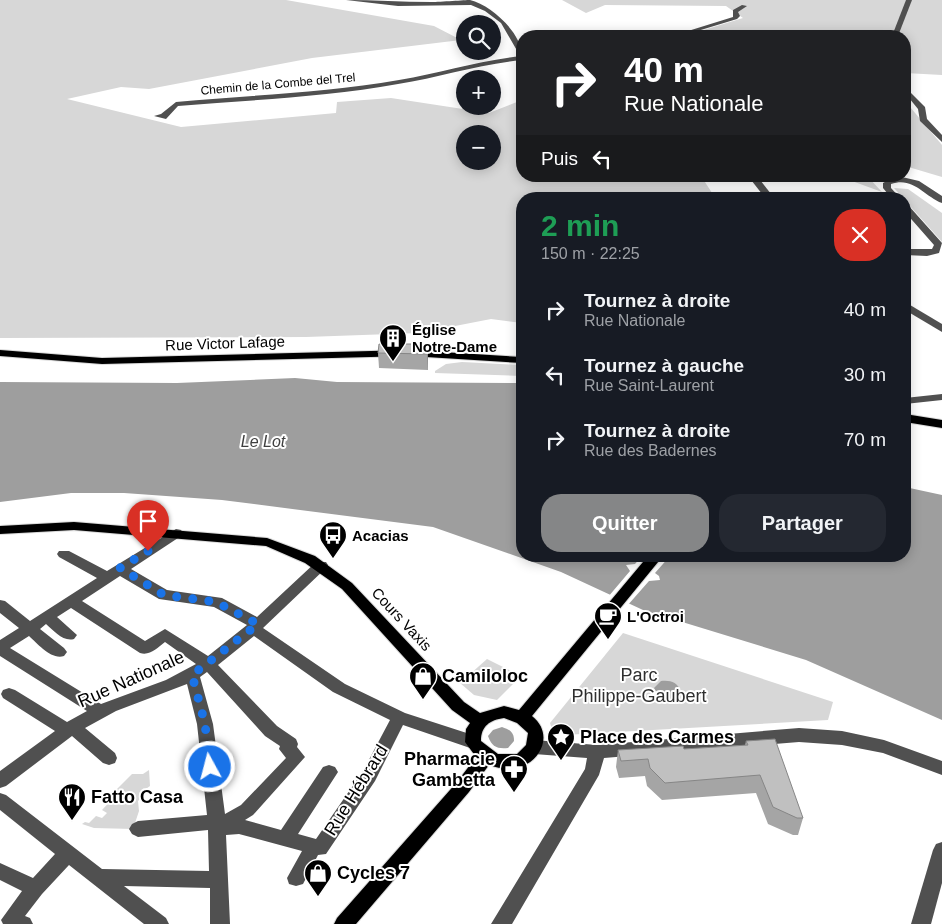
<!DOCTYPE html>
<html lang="fr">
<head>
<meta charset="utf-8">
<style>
  :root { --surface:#171b24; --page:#242831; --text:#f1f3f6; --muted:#9ea1a6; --accent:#858687 }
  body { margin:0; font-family:Arial,sans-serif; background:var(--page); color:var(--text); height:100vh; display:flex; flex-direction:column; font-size:19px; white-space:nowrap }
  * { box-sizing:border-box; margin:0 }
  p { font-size:16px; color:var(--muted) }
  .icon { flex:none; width:28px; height:28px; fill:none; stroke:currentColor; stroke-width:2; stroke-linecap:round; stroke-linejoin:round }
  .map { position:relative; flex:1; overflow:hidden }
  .drawer { position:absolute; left:516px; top:192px; width:395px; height:370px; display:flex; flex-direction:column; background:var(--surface); border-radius:20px; box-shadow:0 2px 12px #0003 }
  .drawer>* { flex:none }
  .guide { position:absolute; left:516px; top:30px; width:395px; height:152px; border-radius:20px; box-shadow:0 2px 12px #0003; background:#202124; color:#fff; overflow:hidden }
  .buttons { position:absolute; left:456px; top:15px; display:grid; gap:10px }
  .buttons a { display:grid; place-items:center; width:45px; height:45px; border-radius:50%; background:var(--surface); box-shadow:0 2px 12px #0003; font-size:25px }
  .pin { position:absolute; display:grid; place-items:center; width:42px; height:42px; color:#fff; margin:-51px -21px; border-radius:50% 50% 50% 0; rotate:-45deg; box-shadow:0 0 5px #0007 }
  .pin .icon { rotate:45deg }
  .me { position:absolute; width:55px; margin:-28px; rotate:353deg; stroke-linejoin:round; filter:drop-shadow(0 0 4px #0008) }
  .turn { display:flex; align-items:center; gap:18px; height:105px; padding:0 25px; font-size:22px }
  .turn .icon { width:65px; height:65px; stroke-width:2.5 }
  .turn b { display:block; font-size:35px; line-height:42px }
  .then { display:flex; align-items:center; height:48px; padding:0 25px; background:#0003; gap:10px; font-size:19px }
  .round { display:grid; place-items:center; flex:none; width:52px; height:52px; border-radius:20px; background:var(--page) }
  .summary { display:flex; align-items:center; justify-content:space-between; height:85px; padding:0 25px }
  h1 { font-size:30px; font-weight:800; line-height:38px; color:#1e9e55 }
  .button { display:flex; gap:10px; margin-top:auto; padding:10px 25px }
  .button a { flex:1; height:58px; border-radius:20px; background:var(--accent); color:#fff; font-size:20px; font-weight:800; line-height:58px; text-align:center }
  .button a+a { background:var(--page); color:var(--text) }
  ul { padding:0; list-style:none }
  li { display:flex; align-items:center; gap:15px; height:65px; padding:0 25px }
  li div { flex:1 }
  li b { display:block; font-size:19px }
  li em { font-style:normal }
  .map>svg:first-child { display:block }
  .green { fill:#d7d7d7; fill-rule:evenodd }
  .water { fill:#9e9e9e }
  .pier { fill:#fff }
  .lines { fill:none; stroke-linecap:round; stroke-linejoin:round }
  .major-casing { stroke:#dbdbdb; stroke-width:2 }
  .minor { fill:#505050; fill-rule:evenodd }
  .major { fill:#000; fill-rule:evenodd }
  .wall { fill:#a5a5a5 }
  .shaded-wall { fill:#868686 }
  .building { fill:#c0c0c0; stroke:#868686 }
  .route { stroke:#1a73e8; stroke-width:9; stroke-dasharray:0 16.2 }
  .labels { text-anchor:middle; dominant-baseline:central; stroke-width:4; stroke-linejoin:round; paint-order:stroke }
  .far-street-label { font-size:12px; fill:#000; stroke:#fff }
  .poi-label { font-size:15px; font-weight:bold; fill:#000; stroke:#fff; text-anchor:start }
  .street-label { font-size:15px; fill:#000; stroke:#fff }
  .water-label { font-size:16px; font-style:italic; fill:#3f3f3f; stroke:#fff }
  .near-park-label { font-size:18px; fill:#2e2e2e; stroke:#fff }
  .near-poi-label { font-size:18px; font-weight:bold; fill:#000; stroke:#fff; text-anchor:start }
  .near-street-label { font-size:18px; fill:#000; stroke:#fff }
</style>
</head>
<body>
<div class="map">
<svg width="942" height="924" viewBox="0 0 942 924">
  <rect width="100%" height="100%" fill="#fff"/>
  <g class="green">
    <path d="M0,0H286L434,26L461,40L312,58L149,89L121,87L67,99L181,127L336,113L337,102L391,98L489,113L522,100V176H701L716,199H522V323L491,319L419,333L306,337L0,338ZM465,134H492V161H465Z"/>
    <path d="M562,0H942V75L905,73V36H684L743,18L726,6L605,5L586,13Z"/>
    <path d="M905,101L942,145V177L905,166Z"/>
    <path d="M840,176H867L882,192L841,177Z"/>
    <path d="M894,188L908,189L942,213V242Z"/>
    <path d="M462,362L522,365V376L435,373V371L446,364Z"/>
    <path d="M623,633L833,702L828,720L564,735C556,733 552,732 550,723Z"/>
    <path d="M487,659L521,676L497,700L474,695L460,683Z"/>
    <path d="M149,770L150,786L140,793L142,797L138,801L139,811L133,829L94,828L82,824L85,822L89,823L96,816L102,818L107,813L102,810L117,794L114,792L132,774H143Z"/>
  </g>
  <g class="water">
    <path d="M295,378L337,382L522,383V556H905V487L942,495V720L806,660L643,610L561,572L433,527L222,500L124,493H71L0,502V382L177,383Z"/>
    <path d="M661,681C670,680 678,682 680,691L678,697L667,700L659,697L654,688Z"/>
    <path d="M502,727C510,730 514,732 514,741L508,748C497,749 492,747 488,736L493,730Z"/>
  </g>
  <path class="pier" d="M642,556H670L655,573L659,576L660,580L649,581L627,606L608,597L630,571L626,565L635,564Z"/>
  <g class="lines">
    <g class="major-casing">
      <g id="major">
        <path d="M0,350L102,358L410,350L522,357V363L410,356L102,364L0,356Z"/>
        <path d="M905,414L942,420V428L905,422Z"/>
        <path d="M74,522L267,538L315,556L352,583L464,702L480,713L504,706L519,710L648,556H663L532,716C556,735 539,766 512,769C504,770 496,767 489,765L469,792L356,924H334L337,918L457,782L476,757L465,742L466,729L470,723L452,710L342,589L305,563L266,546L74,530L0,534V526ZM504,718L517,723L528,733L526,745L517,754H498L481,741C481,726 490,720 504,718Z"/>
      </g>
    </g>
    <g class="minor">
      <path d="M346,0C374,0 402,2 431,2C441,2 465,0 470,0C491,5 522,33 522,56L519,54L501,23L485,11L471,5L398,6Z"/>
      <path d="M906,0H912L898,36H892Z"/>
      <path d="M742,5L747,6L738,12L740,16L737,19L681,36H672L733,17V10Z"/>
      <path d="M522,56V60C480,64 440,77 398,84C326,97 252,100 178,106L166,119L154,116L161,114L176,102C251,95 325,93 399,80C441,73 480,60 522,56Z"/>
      <path d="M905,87L925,107L927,119L942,135V142L920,121L918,109L905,93Z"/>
      <path d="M748,176H757L775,199H766Z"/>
      <path d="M902,177L919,181L942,196V203C924,196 913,176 891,184V188L901,199H892L883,188V183L892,178Z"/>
      <path d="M905,204L908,205L942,243L939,253L927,256L905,255V249H932L934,245L905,212Z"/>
      <path d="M905,302L942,324V332L905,310Z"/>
      <path d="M942,394V400L905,404V398Z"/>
      <path d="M176,529L181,530L183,533L181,536L131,569L167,590L222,598L257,617L316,562H326L328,565L326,568L263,628L345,684L405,713L479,737L481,742L479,747L473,749L403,725L375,781L326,854L318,855L303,884L296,886L289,884L287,878L302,851L239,834L226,835L230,924H210V888L124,886L166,918L169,924H144L69,865L42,894L25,916L30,918L33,924H3L1,920L22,891L0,880V863L33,878L55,854L0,810V793L6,795L102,869L209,871L208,830L138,837L132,834L129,829L132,824L138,821L207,815L197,724L187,684L116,711L85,728L115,753L117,758L115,763L109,765L103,763L72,736L6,786L0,788V771L55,731L3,698L1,694L3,690L9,688L15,690L67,722L87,711L0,656V640L19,628L0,613V600L5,601L30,621L97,578L59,557L57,554L59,551H69L107,571ZM120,576L159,599L214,607L247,625L208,656L165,629L145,641L82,601ZM71,608L140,653C150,656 157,648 165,642L196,664L166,680L101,704L10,648L29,636C38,644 51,660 64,656L67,652L64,648L40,629L46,624C54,631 63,642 74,639L77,635L57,617ZM254,636L333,692L390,720L363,771L316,839L298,834L338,772L335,767L329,765L323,767L281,830L245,820L253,815L305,757L297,747L298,744L296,739L277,726L218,665ZM207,672L265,736L280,746L279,749L286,758L241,805L225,814L213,724L200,677Z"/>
      <path d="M799,728L842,731L884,740L942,761V775L883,753L842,745L799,742L604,758L599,775L512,924H491L585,769L587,758L534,754L528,752L526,747L528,742L534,740L597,745Z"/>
      <path d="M942,842V883L931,924H911L933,850L936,844Z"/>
    </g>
    <use href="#major" class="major"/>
  </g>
  <g class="wall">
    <path d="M428,344V370L379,368L378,353Z"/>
    <path d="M746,741L803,818L798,835H793L768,824L756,793L662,800L647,786L645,776L619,778L616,767L618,750L684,749L745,745Z"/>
  </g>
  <path class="shaded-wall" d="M428,344V370L427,354Z"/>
  <g class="building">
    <path d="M379,344H428L427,354L378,353Z"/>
    <path d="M775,739L803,818H797L773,807L760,775L665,783L650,768L648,759L621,761L618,750L683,746L684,749L748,745L746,741Z"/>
  </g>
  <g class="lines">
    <path class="route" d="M148,551L120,568L164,595L216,602L258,624L192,675L205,724L210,767"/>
  </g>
  <defs>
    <g id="building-pin" transform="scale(1.4375)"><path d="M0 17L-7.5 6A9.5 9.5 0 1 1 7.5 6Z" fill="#000" stroke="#fff"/><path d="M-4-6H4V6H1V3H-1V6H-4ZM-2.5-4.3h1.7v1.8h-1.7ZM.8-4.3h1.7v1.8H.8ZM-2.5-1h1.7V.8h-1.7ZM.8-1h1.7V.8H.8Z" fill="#fff"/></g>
    <g id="bus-pin" transform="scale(1.4375)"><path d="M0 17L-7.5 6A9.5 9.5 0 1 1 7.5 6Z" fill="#000" stroke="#fff"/><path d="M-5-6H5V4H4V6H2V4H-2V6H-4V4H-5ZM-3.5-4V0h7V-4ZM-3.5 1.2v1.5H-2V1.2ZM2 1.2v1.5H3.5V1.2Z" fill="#fff"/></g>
    <g id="cafe-pin" transform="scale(1.4375)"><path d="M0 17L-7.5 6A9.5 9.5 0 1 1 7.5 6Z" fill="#000" stroke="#fff"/><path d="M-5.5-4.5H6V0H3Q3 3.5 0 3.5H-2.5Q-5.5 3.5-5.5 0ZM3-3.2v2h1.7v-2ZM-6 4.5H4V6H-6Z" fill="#fff"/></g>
    <g id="shop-pin" transform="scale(1.4375)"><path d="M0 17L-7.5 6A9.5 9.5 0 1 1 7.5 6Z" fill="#000" stroke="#fff"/><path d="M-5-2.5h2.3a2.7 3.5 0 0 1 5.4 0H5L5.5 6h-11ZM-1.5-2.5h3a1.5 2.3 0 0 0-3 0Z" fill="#fff"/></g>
    <g id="sight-pin" transform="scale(1.4375)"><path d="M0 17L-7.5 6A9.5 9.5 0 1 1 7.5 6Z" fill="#000" stroke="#fff"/><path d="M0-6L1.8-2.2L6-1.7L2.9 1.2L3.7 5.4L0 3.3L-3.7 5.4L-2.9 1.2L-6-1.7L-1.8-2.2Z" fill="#fff"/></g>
    <g id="pharmacy-pin" transform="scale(1.4375)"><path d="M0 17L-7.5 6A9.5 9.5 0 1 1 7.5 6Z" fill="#000" stroke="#fff"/><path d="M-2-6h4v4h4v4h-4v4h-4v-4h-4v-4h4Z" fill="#fff"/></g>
    <g id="restaurant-pin" transform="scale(1.4375)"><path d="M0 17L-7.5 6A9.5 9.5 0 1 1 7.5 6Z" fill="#000" stroke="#fff"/><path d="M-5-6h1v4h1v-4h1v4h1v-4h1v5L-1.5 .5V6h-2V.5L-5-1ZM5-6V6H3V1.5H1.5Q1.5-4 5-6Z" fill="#fff"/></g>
  </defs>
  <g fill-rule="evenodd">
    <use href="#building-pin" x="393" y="338"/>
    <use href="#bus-pin" x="333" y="535"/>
    <use href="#cafe-pin" x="608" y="616"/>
    <use href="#shop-pin" x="423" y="676"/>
    <use href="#sight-pin" x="561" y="737"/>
    <use href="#pharmacy-pin" x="514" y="769"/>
    <use href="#restaurant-pin" x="72" y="797"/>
    <use href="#shop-pin" x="318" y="873"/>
  </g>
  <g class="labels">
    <g class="far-street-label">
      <text transform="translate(278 84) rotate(-5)">Chemin de la Combe del Trel</text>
    </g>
    <g class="poi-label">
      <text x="412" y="329">Église<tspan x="412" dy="17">Notre-Dame</tspan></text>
      <text x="352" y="535">Acacias</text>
      <text x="627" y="616">L'Octroi</text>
    </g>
    <g class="street-label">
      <text transform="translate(225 343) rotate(-2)">Rue Victor Lafage</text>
      <text transform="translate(402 619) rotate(47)">Cours Vaxis</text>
    </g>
    <g class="water-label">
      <text x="263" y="441">Le Lot</text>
    </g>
    <g class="near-park-label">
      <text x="639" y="675">Parc<tspan x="639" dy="21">Philippe-Gaubert</tspan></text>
    </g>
    <g class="near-poi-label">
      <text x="442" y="676">Camiloloc</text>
      <text x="580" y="737">Place des Carmes</text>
      <text x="495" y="759" text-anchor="end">Pharmacie<tspan x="495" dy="21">Gambetta</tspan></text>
      <text x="91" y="797">Fatto Casa</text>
      <text x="337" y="873">Cycles 7</text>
    </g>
    <g class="near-street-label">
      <text transform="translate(131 679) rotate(-24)">Rue Nationale</text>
      <text transform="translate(356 790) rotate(-58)">Rue Hébrard</text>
    </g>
  </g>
</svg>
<div class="buttons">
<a><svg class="icon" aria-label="search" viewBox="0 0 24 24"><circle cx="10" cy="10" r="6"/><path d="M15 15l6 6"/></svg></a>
<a>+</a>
<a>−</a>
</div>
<div class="pin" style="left:148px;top:551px;background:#d93025"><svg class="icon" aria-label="arrive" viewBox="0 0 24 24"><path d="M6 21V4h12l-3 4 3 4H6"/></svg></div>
<svg class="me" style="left:210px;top:767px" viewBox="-20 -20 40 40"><circle r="17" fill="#1a73e8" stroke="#fff" stroke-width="3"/><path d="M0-11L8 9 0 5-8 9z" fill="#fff"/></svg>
<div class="guide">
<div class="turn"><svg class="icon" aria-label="right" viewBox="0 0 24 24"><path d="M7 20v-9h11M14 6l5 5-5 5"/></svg><div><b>40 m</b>Rue Nationale</div></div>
<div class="then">Puis<svg class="icon" aria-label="left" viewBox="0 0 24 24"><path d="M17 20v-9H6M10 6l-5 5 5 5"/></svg></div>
</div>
<section class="drawer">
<div class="summary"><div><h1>2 min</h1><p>150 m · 22:25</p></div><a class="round" style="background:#d93025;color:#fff"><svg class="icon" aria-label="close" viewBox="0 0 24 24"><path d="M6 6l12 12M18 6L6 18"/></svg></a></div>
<ul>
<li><svg class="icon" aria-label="right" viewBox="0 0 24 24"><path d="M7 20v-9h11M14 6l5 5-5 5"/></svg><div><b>Tournez à droite</b><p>Rue Nationale</p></div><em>40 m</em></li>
<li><svg class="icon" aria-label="left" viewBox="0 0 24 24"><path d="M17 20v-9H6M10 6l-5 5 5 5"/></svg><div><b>Tournez à gauche</b><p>Rue Saint-Laurent</p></div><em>30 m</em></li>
<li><svg class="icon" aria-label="right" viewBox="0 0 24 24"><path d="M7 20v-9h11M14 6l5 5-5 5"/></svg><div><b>Tournez à droite</b><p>Rue des Badernes</p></div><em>70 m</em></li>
</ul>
<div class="button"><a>Quitter</a><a>Partager</a></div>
</section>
</div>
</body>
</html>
